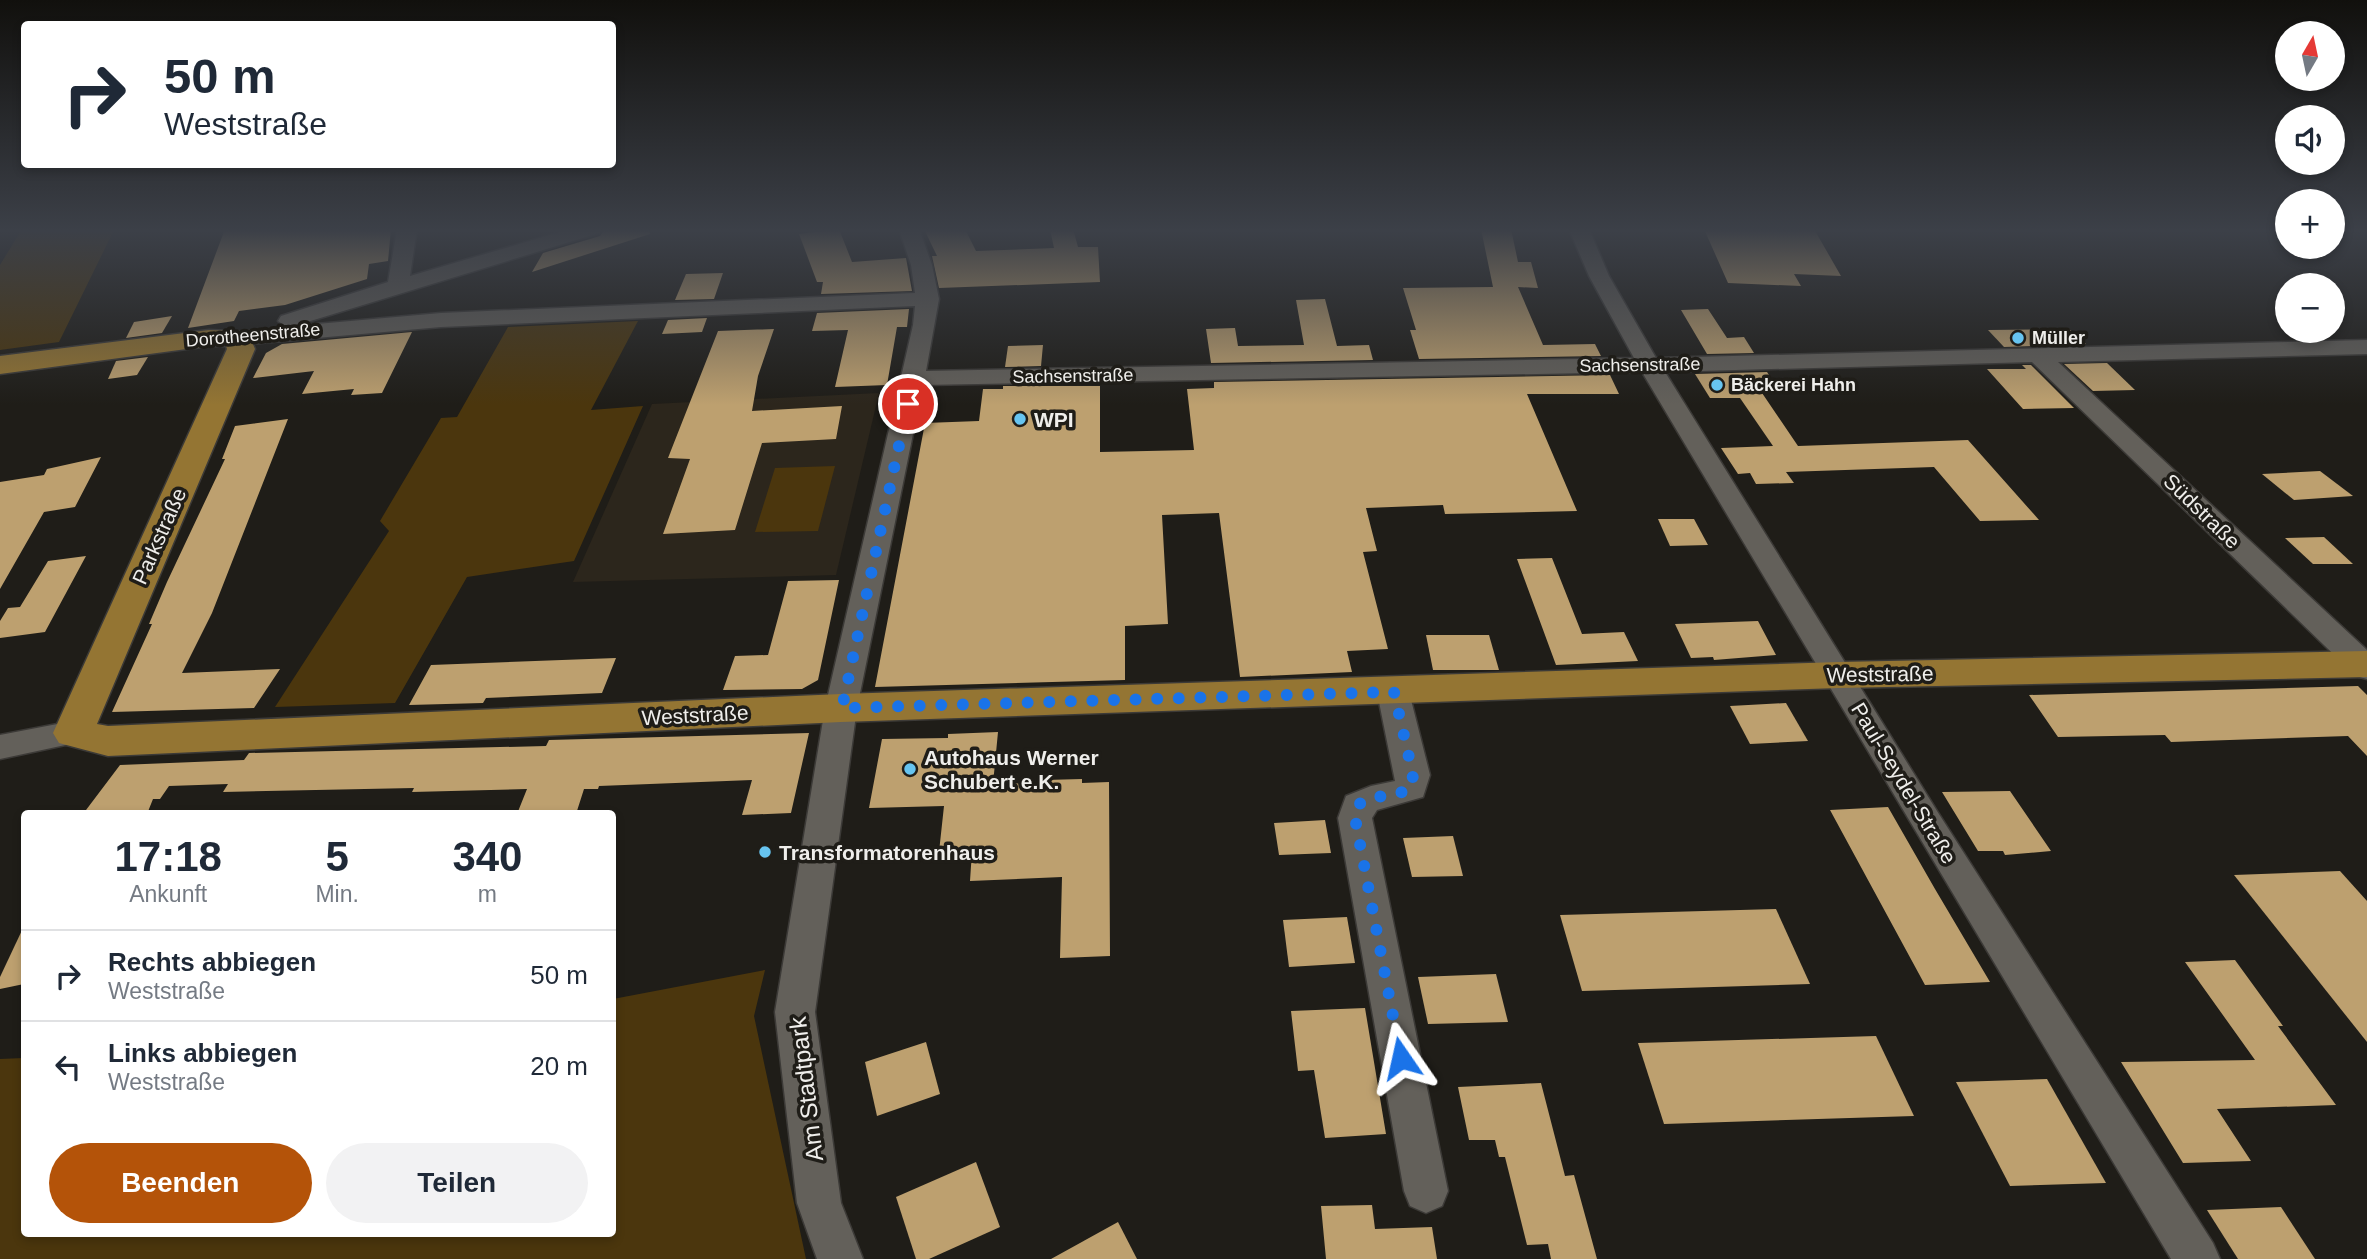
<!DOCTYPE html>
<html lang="de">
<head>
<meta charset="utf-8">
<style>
  :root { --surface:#fff; --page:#f2f2f3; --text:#1f2937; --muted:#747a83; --line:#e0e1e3; --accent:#b45309 }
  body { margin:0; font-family:Arial,sans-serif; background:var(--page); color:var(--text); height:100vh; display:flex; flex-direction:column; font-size:26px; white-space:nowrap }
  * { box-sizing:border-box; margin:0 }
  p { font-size:23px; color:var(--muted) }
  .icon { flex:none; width:38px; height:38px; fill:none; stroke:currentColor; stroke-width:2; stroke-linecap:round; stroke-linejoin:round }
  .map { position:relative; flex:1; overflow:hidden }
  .sheet { position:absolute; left:21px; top:810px; width:595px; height:427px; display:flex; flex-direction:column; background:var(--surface); border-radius:7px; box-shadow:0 4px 10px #0003 }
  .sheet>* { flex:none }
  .top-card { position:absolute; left:21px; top:21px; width:595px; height:147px; border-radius:7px; box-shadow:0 4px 10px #0003; background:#fff; color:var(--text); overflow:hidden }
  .needle { width:46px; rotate:9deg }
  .controls { position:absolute; left:2275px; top:21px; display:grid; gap:14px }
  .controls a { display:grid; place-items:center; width:70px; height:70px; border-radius:50%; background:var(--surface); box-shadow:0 4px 10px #0003; font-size:35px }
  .pin { position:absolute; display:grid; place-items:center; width:60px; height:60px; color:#fff; margin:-30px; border:4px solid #fff; border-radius:50%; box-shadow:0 2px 7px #0007 }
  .me { position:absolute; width:77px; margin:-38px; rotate:349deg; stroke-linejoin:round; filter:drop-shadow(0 0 5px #0008) }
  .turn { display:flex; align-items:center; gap:24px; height:147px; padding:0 28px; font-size:32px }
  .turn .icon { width:91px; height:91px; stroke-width:2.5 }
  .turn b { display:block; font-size:49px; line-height:60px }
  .eta { display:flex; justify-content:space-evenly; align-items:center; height:119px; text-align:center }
  .eta b { font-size:42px; font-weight:700; line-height:49px }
  .action { display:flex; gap:14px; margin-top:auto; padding:14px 28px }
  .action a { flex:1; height:80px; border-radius:42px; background:var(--accent); color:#fff; font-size:28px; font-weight:700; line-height:80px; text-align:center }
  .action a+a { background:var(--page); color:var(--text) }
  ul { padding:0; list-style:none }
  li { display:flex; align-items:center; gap:21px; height:91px; padding:0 28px; border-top:2px solid var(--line) }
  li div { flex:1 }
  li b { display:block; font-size:26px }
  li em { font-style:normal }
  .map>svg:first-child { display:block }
  .built { fill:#2c261c }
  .green { fill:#4b360d }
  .building { fill:#bda06f }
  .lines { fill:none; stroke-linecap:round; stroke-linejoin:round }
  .minor-casing { stroke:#3c3a37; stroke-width:3 }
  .major-casing { stroke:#3c3a37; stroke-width:3 }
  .minor { fill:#63605a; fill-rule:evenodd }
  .major { fill:#947533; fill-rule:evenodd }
  .route { stroke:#1a73e8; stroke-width:12; stroke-dasharray:0 21.6 }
  .poi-dot { fill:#67c4f0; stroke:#1f1d18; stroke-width:2.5 }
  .labels { text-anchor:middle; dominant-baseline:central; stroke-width:7; stroke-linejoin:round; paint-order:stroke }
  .far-street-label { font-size:18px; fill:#efeeeb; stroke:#1f1d18 }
  .far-poi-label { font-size:18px; font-weight:bold; fill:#efeeeb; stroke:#1f1d18; text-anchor:start }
  .poi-label { font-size:21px; font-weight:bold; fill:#efeeeb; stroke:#1f1d18; text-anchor:start }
  .street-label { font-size:21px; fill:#efeeeb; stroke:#1f1d18 }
  .near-street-label { font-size:24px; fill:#efeeeb; stroke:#1f1d18 }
</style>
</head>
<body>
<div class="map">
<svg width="2367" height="1259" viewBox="0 0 2367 1259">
  <rect width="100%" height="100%" fill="#1f1d18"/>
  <path class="built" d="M879,393L836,575L573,582L652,404Z"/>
  <g class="green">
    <path d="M22,229H123L114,230L59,342L0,350V265Z"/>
    <path d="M638,321L591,410L643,406L574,561L467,577L395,703L275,707L389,531L380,521L441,418L457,417L508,327Z"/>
    <path d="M835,466L818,531L755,532L775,468Z"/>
    <path d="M765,970L754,1016L806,1259H0V1059L24,1058V1234H612L613,999Z"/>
  </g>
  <g class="building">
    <path d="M225,229H391L388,261L369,264L367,279L285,305L239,311L234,321L188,328Z"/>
    <path d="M605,229H649L650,234L532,272L543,253L600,236Z"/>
    <path d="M839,229L852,262L906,258L912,291L821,294L823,282H817L799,234Z"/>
    <path d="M924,229H965L976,251L1054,248L1050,229H1073L1078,247H1098L1100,282L939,288L932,256H937Z"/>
    <path d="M1481,229H1511L1518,262H1531L1538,288L1518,287L1543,345L1595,344L1601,356L1419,359L1410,330H1416L1403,288L1493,287Z"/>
    <path d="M1704,229H1814L1841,276L1794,274L1801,286L1728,283Z"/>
    <path d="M723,273L714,299L675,300L686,274Z"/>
    <path d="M1325,299L1337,346L1369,345L1373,360L1211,363L1206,329L1235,328L1238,346L1304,345L1296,300Z"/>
    <path d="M909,309L907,327H897L887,385L835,387L848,330L812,331L817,313Z"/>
    <path d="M1708,309L1727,338L1744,337L1754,353L1707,354L1681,310Z"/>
    <path d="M172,316L162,333L126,338L134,322Z"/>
    <path d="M707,318L702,332L662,334L668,320Z"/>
    <path d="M774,329L758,376L752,411L842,406L836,439L762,443L735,530L663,534L690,459L668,458L718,331Z"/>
    <path d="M2069,329L2086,344L2004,347L1988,330Z"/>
    <path d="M412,332L382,393L351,395L354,389L302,394L314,371L253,378L266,353L282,344Z"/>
    <path d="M1043,345L1041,366L1005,367L1008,346Z"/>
    <path d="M148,357L137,375L108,379L116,361Z"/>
    <path d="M2107,363L2135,390L2093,391L2064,364Z"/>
    <path d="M2022,365H2031L2074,408L2023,409L1987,369H2026Z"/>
    <path d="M1767,372L1779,390H1760L1798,446L1968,440L2039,520L1980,521L1934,467L1786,472L1794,483L1756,484L1750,473L1738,474L1721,448L1773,446L1740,398H1710L1695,374Z"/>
    <path d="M1610,375L1619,394H1527L1577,511L1445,514L1443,505L1366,508L1377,551L1363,552L1388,649L1347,651L1352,672L1240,677L1219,513L1162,515L1168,624L1125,626V680L875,687L925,423L979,421L983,389H1003V386H1100V452L1194,450L1187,389L1214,388V382Z"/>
    <path d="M288,419L212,613L182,673L280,669L254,708L112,712L152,624H149L167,582L225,459H222L235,426Z"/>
    <path d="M101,457L75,507L44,512L0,589V482L44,475L47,469Z"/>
    <path d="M2320,471L2353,496L2294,500L2262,474Z"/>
    <path d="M1658,519H1694L1708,545L1670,546Z"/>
    <path d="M2324,537L2353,564H2313L2285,538Z"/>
    <path d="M86,556L45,632L0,638V621L8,608L20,607L48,561Z"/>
    <path d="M1552,558L1582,634L1624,632L1638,661L1556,665L1517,559Z"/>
    <path d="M839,580L818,680L802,689L723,690L735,656L768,655L788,581Z"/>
    <path d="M1758,621L1776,655L1714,660L1713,657L1691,658L1675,624Z"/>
    <path d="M1426,635H1489L1499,670H1433Z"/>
    <path d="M616,658L602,693L486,698L483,703L409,705L431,665Z"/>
    <path d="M2358,686L2367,695V756L2348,736L2171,742L2165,735L2058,737L2029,695Z"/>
    <path d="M1786,703L1808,741L1750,744L1730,706Z"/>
    <path d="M998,732L993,784L1045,783V780L1082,779V783L1109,782L1110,956L1060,958L1062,877L970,881L972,851L939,852L944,806L869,808L882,739L948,738V734Z"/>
    <path d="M809,733L791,813L742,815L752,780L599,786L598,789H584L576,814H517L527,789L412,792L414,788L223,792L228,784L169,786L160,799H153L147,814H83L120,765L244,760L249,753L546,746L549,740Z"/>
    <path d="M2010,791L2051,851L2005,855L2003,851H1978L1942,792Z"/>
    <path d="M1888,807L1935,889L1990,982L1925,985L1830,810Z"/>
    <path d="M1325,820L1331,853L1279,855L1274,823Z"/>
    <path d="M1453,836L1463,876L1412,877L1403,838Z"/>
    <path d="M2340,871L2367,901V1042L2234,875Z"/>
    <path d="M1776,909L1810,984L1582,991L1560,915Z"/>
    <path d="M1347,917L1355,963L1289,967L1283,920Z"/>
    <path d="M24,926V984L0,989V977Z"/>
    <path d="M2235,960L2283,1026H2278L2336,1105L2217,1109L2251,1161L2183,1163L2121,1062L2255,1060L2185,962Z"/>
    <path d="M1496,974L1508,1022L1428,1024L1418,977Z"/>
    <path d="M1365,1008L1386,1134L1325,1138L1314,1070L1298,1071L1291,1011Z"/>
    <path d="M1876,1036L1914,1116L1664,1124L1638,1043Z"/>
    <path d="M926,1042L940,1094L877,1116L865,1062Z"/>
    <path d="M2047,1079L2106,1183L2010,1186L1956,1082Z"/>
    <path d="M1541,1083L1565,1176L1574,1175L1597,1259H1551L1548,1244L1527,1245L1505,1157H1499L1495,1140H1469L1458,1087Z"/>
    <path d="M976,1162L1000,1227L929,1259H916L896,1197Z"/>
    <path d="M1372,1205L1375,1229L1432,1227L1437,1259H1326L1321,1206Z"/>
    <path d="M2281,1207L2315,1259H2238L2207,1210Z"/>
    <path d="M1118,1222L1137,1259H1051Z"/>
  </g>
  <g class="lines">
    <g class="minor-casing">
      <g id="minor">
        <path d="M397,229H417L410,276L570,229H602L599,233L294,326L441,313L915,293L911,265L899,229H919L932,265L939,299L926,371L1634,358L1589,276L1569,229H1589L1609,276L1656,358L2367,340V354L2058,362L2367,650V679L2356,676L2032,362L1665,372L1937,811L2213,1243L2220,1259H2171L1642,372L923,385L857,708L815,1012L841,1203L863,1259H817L797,1203L775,1012L825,708L913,325L915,306L441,327L238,345L230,343L227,338L230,333L287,327L278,321L281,316L388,282Z"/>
        <path d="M1393,681L1404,684L1409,692L1430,775L1423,797L1377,810L1372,818L1448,1191L1442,1206L1426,1213L1410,1206L1404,1191L1338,818L1346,796L1371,786L1395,781L1377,692L1382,684Z"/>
        <path d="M73,721L84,725L89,733L84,741L0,759V735Z"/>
      </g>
    </g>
    <g class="major-casing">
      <path id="major" d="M209,330L248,332L255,349L97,724L108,726L841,694L1839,662L2367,651V677L1839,688L841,722L108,756L59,743L53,733L227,349L226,346H209L0,374V356Z"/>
    </g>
    <use href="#minor" class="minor"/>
    <use href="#major" class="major"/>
  </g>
  <linearGradient id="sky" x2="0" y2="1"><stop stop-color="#11100d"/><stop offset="0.57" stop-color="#3c4048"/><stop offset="1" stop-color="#3c4048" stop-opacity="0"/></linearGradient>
  <rect width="2367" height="405" fill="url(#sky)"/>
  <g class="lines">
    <path class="route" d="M908,404L842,708L1394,692L1413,775L1411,788C1394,798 1375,793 1358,805L1355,818L1401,1058"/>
  </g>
  <g class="poi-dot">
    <circle cx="2018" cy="338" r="7"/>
    <circle cx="1717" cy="385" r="7"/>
    <circle cx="1020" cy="419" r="7"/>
    <circle cx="910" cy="769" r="7"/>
    <circle cx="765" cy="852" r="7"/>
  </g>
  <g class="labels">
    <g class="far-street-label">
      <text transform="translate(253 335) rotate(-5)">Dorotheenstraße</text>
      <text transform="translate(1640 365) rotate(-1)">Sachsenstraße</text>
      <text transform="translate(1073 376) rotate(-1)">Sachsenstraße</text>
    </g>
    <g class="far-poi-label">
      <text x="2032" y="338">Müller</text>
      <text x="1731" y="385">Bäckerei Hahn</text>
    </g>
    <g class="poi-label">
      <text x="1034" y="419">WPI</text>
      <text x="924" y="757">Autohaus Werner<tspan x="924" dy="24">Schubert e.K.</tspan></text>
      <text x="779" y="852">Transformatorenhaus</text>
    </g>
    <g class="street-label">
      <text transform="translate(2202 511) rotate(44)">Südstraße</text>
      <text transform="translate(159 536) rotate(-66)">Parkstraße</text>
      <text transform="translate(1880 674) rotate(-1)">Weststraße</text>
      <text transform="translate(695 715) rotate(-3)">Weststraße</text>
      <text transform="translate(1904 783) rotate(59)">Paul-Seydel-Straße</text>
    </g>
    <g class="near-street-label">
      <text transform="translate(806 1089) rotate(-97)">Am Stadtpark</text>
    </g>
  </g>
</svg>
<div class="controls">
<a><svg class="needle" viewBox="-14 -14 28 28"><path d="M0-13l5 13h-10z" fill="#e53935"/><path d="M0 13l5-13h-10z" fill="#747a83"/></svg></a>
<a><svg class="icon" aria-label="sound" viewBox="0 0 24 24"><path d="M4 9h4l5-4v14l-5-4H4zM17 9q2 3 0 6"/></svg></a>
<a>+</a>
<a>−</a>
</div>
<div class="pin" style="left:908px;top:404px;background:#d93025"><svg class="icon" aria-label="arrive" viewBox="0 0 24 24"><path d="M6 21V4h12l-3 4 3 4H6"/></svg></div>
<svg class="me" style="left:1401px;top:1058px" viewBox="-20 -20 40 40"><path d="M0-17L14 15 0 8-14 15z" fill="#1a73e8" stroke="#fff" stroke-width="4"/></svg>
<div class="top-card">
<div class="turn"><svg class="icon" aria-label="right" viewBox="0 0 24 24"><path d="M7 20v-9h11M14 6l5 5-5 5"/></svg><div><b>50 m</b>Weststraße</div></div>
</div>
<section class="sheet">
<div class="eta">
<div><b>17:18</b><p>Ankunft</p></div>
<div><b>5</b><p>Min.</p></div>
<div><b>340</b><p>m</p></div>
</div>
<ul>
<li><svg class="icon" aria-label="right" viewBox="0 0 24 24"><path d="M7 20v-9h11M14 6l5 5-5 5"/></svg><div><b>Rechts abbiegen</b><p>Weststraße</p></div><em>50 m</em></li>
<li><svg class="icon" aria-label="left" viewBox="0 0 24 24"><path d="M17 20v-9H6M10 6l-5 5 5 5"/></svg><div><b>Links abbiegen</b><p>Weststraße</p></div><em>20 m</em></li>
</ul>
<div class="action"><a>Beenden</a><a>Teilen</a></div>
</section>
</div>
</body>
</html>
